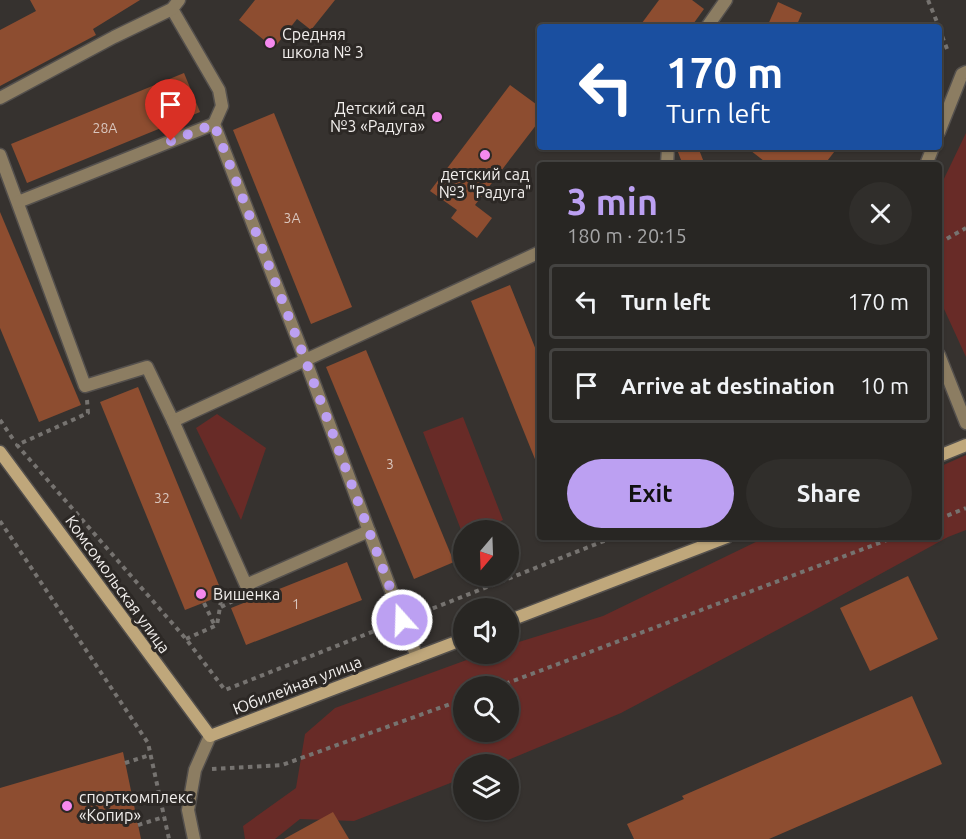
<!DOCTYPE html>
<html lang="en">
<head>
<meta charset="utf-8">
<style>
  :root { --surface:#282623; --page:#302e2b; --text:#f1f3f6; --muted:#a5a5a6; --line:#444341; --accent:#bca0f2 }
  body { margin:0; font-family:Ubuntu,sans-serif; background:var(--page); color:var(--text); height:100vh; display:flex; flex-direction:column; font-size:22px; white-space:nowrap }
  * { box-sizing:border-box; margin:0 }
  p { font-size:20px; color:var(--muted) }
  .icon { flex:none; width:33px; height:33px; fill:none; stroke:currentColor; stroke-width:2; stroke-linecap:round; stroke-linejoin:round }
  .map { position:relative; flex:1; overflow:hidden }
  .panel { position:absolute; left:537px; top:162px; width:405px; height:378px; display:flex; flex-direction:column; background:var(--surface); border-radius:6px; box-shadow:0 2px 4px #0004,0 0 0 2px var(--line) }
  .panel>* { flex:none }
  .guide { position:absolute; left:537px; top:24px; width:405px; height:126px; border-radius:6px; box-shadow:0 2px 4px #0004,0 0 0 2px var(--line); background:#1a4fa0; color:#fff; overflow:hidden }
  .needle { width:39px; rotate:199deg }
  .buttons { position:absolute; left:453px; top:520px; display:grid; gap:12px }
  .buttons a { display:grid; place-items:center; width:66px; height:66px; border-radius:50%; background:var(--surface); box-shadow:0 2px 4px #0004,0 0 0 2px var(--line); font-size:30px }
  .pin { position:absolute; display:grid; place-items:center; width:51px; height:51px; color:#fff; margin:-62px -26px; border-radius:50% 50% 50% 0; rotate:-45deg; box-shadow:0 0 6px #0007 }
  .pin .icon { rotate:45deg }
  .me { position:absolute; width:66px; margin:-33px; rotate:340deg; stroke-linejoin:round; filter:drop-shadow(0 0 4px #0008) }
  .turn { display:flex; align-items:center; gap:21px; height:126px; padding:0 30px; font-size:27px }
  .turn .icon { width:78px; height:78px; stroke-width:2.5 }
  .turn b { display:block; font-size:42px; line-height:51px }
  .round { display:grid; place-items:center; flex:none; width:63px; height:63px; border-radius:32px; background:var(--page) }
  .summary { display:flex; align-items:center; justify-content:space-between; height:102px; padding:0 30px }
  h1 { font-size:36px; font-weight:700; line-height:45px; color:var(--accent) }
  .cta { display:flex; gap:12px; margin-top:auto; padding:12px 30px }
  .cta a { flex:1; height:69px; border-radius:36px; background:var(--accent); color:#111; font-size:24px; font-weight:700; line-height:69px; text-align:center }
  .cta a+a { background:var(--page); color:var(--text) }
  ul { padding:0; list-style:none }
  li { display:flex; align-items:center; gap:18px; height:75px; margin:0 12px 9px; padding:0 18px; border:3px solid var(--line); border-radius:6px }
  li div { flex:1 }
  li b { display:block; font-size:22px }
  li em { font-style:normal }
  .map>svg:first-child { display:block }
  .green { fill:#682b27; fill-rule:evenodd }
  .building { fill:#8d4d30 }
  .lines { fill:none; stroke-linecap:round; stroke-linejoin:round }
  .lane-casing { stroke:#54504d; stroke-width:15 }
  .street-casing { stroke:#54504d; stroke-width:15 }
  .secondary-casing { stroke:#54504d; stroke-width:15 }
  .path { stroke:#767370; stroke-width:4; stroke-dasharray:4.5 4.5; stroke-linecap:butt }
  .lane { stroke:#8c7d62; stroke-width:12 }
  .street { stroke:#8c7d62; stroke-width:12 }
  .secondary { stroke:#bfa77b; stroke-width:12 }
  .route { stroke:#bca0f2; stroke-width:10; stroke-dasharray:0 18 }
  .poi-dot { fill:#f589ee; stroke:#2c2825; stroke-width:2 }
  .labels { text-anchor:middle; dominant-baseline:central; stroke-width:6; stroke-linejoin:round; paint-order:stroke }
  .number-label { font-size:14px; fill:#d9c6be }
  .poi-label { font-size:16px; fill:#f2efed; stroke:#2c2825; text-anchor:start }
  .street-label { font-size:16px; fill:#f2efed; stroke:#2c2825 }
</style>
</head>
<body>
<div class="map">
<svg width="966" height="839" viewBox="0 0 966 839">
  <rect width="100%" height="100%" fill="#36322f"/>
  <g class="green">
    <path d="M966,133V357L939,298V189Z"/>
    <path d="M217,414L266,448L241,520L196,428Z"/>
    <path d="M463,417L503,520L475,531H464L463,535L423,432Z"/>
    <path d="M966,455V530L948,537L809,613L621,713L496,765H464L463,778L354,821L300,819L275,839H245L243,826L296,788L305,734L335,708L483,654H508L509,645L603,616L766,537H939V467ZM464,687H508V732H464Z"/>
  </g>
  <g class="building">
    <path d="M30,0H140L93,29L96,35L0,86V30L36,11Z"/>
    <path d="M255,0H335L311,30L297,19L274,48L239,20Z"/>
    <path d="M659,0H692L704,9L691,27H639Z"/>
    <path d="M778,2L802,13L796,27H767Z"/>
    <path d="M184,73L200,112L27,183L11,144Z"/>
    <path d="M510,85L540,107V120L475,205L492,218L477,238L451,218L457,210L430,191Z"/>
    <path d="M274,113L352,307L311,324L233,130Z"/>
    <path d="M676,147H698L705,165H683Z"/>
    <path d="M746,147H838L824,165H769Z"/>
    <path d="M0,212L81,405L39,422L0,328Z"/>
    <path d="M510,285L540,360L539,469L471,301Z"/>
    <path d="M366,350L454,562L414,579L326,367Z"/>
    <path d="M138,387L223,595L185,610L100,402Z"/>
    <path d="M347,562L362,600L246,645L231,608Z"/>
    <path d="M908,576L938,639L870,671L840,608Z"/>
    <path d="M912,696L942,764L769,839H634L627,824L684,799L682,796Z"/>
    <path d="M123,752L141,839H0V788Z"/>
    <path d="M333,812L349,839H284Z"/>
  </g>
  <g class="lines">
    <g class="lane-casing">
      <g id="lane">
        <path d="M172,9L219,90L222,106L214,124L305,359L402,620L417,657"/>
        <path d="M707,27L726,0"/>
        <path d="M0,98L114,37L172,9L179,0"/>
        <path d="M939,132L962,74L966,72"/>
        <path d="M0,155L85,386L147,367L173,421L540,252"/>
        <path d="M667,165L668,147"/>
        <path d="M926,165L933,147"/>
        <path d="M18,202L214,124"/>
        <path d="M939,355L966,423"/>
        <path d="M173,421L246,585L369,531"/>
      </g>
    </g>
    <g class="street-casing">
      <path id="street" d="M194,839L188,810L195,770L210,736"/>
    </g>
    <g class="secondary-casing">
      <g id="secondary">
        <path d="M0,452L210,736L464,639"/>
        <path d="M939,456L966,445"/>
        <path d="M508,621L727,537"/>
      </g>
    </g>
    <g class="path">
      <path d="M928,0L939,27"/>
      <path d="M939,28L947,49"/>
      <path d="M939,243L966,228"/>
      <path d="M87,400L88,413L17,445L186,639L225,690L387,626"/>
      <path d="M0,420L15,442"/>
      <path d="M939,519L966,508"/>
      <path d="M0,521L148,743L169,839"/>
      <path d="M204,603L215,626"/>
      <path d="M221,607L235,600"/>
      <path d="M416,615L614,537"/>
      <path d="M186,639L217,625L221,601L233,594"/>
      <path d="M497,687L895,537"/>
      <path d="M125,763L150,755"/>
      <path d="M212,769L282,765L464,699"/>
      <path d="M138,825L164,817"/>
    </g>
    <use href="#lane" class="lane"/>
    <use href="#street" class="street"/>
    <use href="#secondary" class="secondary"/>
  </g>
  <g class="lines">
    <path class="route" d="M171,141L214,124L305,359L402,620"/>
  </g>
  <g class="poi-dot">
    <circle cx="270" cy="43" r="6"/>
    <circle cx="437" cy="117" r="6"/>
    <circle cx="485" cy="155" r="6"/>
    <circle cx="201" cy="594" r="6"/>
    <circle cx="67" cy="806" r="6"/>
  </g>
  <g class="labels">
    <g class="number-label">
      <text x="105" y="128">28А</text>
      <text x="292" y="218">3А</text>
      <text x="390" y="464">3</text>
      <text x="162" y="498">32</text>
      <text x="296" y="604">1</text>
    </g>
    <g class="poi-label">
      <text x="282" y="34">Средняя<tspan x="282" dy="18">школа № 3</tspan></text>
      <text x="425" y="108" text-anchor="end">Детский сад<tspan x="425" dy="18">№3 «Радуга»</tspan></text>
      <text x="485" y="174" text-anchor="middle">детский сад<tspan x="485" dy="18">№3 "Радуга"</tspan></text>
      <text x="213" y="594">Вишенка</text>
      <text x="79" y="797">спорткомплекс<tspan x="79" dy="18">«Копир»</tspan></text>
    </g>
    <g class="street-label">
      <text transform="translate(118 584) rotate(54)">Комсомольская улица</text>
      <text transform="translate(297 685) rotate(-21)">Юбилейная улица</text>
    </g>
  </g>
</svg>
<div class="buttons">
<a><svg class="needle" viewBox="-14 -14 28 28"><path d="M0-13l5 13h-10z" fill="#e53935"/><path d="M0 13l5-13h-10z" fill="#a5a5a6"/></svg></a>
<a><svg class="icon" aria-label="sound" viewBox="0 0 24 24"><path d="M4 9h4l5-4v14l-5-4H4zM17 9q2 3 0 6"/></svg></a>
<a><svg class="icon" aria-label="search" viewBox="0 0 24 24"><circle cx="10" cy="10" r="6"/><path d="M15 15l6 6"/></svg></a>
<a><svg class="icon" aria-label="layers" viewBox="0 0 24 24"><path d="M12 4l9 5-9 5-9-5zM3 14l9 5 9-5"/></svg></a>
</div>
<div class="pin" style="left:171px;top:141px;background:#d93025"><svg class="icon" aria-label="arrive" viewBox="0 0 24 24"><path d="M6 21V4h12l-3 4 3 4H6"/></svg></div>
<svg class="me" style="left:402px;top:620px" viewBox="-20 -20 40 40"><circle r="17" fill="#bca0f2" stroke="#fff" stroke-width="3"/><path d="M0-11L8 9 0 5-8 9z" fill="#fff"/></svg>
<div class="guide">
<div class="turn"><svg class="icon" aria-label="left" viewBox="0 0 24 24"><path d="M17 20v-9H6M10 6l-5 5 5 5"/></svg><div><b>170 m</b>Turn left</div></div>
</div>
<section class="panel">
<div class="summary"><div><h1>3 min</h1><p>180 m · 20:15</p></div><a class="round"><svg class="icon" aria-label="close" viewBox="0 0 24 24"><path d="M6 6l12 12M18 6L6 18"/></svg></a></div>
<ul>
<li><svg class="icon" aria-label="left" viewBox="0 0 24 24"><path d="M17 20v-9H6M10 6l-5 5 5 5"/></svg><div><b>Turn left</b></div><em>170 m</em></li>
<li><svg class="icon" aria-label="arrive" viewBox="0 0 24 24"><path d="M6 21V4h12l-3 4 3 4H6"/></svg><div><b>Arrive at destination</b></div><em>10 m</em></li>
</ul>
<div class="cta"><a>Exit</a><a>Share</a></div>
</section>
</div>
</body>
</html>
